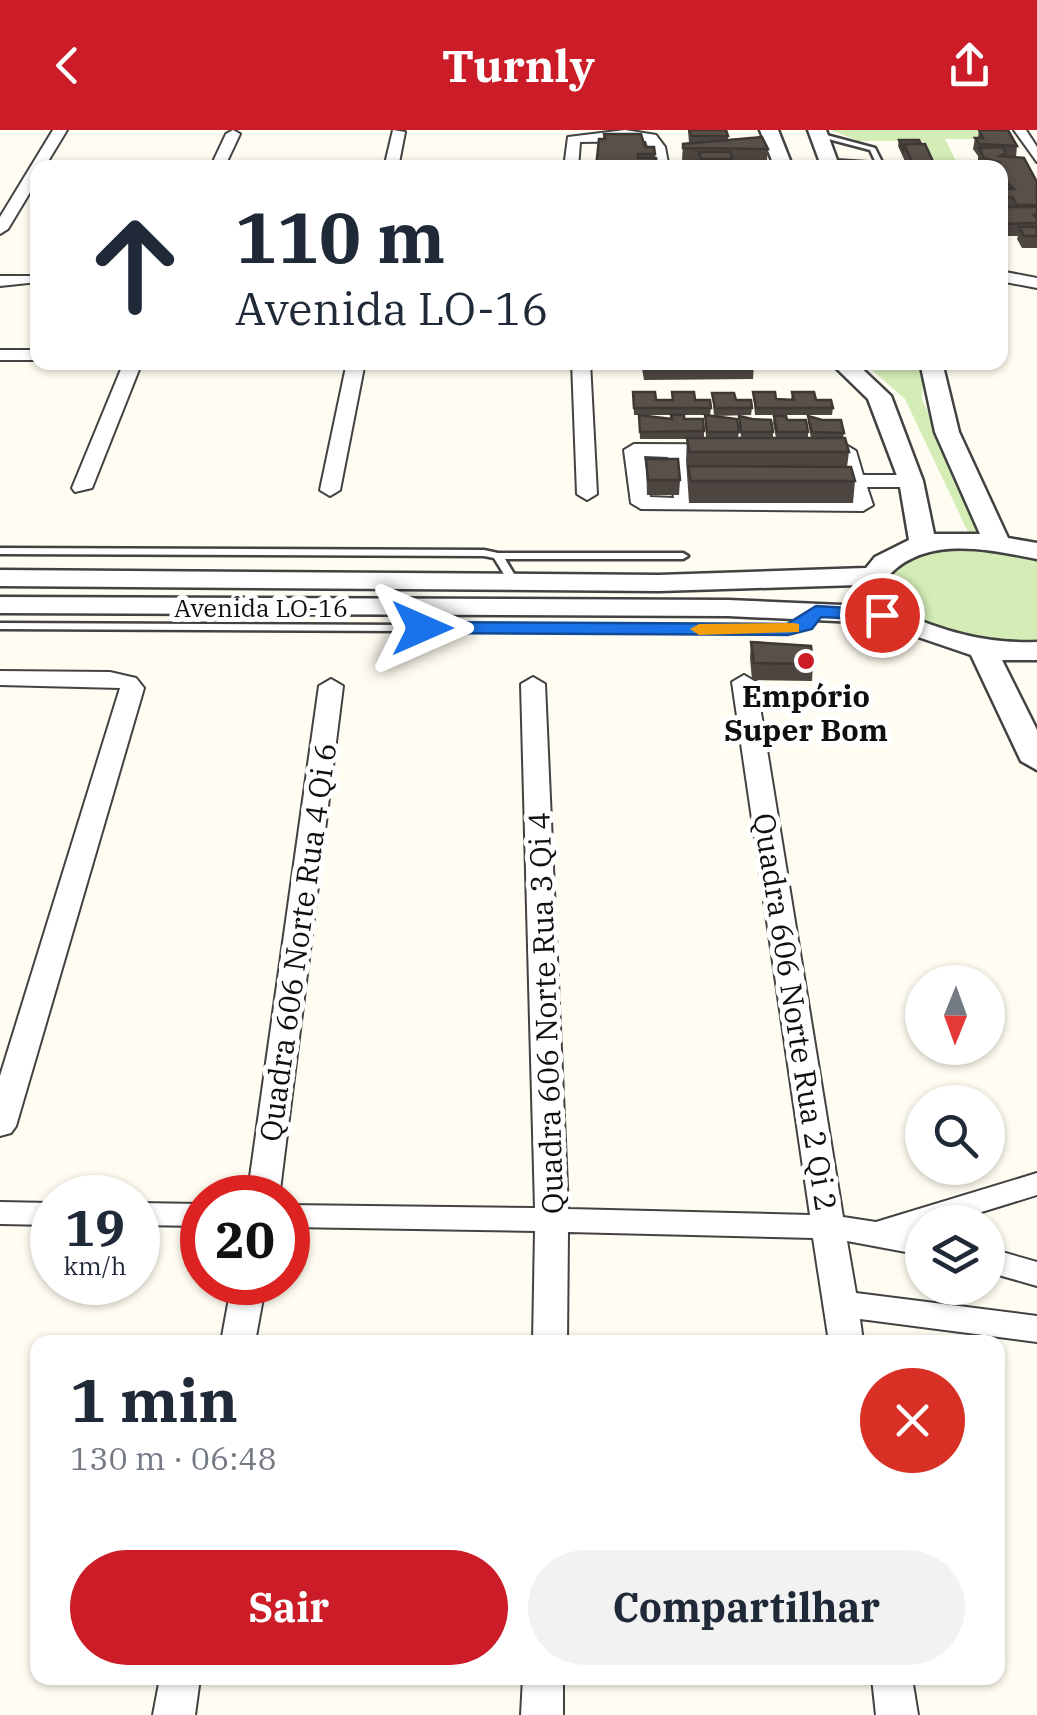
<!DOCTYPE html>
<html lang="pt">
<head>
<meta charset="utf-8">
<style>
  :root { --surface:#fff; --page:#f2f2f3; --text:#1f2937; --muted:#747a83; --accent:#cb1c27 }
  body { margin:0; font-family:"IBM Plex Serif",serif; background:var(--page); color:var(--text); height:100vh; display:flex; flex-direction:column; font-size:38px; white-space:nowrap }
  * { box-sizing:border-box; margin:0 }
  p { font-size:32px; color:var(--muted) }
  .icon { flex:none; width:55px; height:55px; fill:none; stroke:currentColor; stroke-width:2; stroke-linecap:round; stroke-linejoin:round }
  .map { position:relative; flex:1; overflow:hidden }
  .sheet { position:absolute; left:30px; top:1205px; width:975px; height:350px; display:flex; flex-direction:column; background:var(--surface); border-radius:20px; box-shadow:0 2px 8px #0004 }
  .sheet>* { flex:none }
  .banner { position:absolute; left:30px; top:30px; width:978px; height:210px; border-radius:20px; box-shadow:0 2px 8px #0004; background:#fff; color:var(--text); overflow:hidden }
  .needle { width:65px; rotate:181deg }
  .fabs { position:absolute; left:905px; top:835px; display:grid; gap:20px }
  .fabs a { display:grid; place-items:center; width:100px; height:100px; border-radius:50%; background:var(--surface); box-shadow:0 2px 8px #0004; font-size:50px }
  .speed { position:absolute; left:30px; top:1045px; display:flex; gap:20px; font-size:50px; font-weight:700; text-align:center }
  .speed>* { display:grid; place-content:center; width:130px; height:130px; border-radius:50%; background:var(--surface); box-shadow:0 2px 8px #0004; line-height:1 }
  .speed small { font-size:25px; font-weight:400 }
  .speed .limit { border:15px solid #d22; background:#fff; color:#111 }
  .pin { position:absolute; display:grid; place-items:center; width:85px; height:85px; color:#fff; margin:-42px; border:5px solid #fff; border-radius:50%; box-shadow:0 2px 10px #0007 }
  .me { position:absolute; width:110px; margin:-55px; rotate:90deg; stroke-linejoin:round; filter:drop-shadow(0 0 8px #0008) }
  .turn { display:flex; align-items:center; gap:35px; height:210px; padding:0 40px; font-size:45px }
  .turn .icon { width:130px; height:130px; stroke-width:2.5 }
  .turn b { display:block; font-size:70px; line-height:85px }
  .round { display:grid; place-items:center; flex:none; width:105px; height:105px; border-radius:52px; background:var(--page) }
  .overview { display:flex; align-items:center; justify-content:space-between; height:170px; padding:0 40px }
  h1 { font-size:60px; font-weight:700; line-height:75px }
  .button { display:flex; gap:20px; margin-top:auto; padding:20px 40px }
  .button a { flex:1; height:115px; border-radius:60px; background:var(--accent); color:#fff; font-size:40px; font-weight:700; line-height:115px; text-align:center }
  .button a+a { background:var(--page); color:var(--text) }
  header { display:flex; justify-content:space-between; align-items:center; height:130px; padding:0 40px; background:var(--accent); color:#fff; font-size:45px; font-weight:700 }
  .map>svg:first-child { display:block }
  .green { fill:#d4edb7 }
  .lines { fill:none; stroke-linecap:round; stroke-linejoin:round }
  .service-casing { stroke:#424242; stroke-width:5 }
  .minor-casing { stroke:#424242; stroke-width:4 }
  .tertiary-casing { stroke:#424242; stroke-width:5 }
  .service { fill:#fff; fill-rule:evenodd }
  .minor { fill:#fff; fill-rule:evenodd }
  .tertiary { fill:#fff; fill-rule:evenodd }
  .wall { fill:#4d4540 }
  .building { fill:#59504a; stroke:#3e3834; stroke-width:2.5 }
  .route { fill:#1a73e8; stroke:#114b97; stroke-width:2.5 }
  .slow { fill:#f59e0b }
  .poi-dot { fill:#cb1c27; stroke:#fff; stroke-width:4 }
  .labels { text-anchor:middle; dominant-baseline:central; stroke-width:10; stroke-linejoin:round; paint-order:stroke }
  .far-street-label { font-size:25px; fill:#0f0f0f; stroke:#fff }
  .poi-label { font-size:30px; font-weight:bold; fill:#0f0f0f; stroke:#fff }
  .street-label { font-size:30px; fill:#0f0f0f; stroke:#fff }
</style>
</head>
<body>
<header><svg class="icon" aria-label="back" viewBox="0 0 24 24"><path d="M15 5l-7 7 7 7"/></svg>Turnly<svg class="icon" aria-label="share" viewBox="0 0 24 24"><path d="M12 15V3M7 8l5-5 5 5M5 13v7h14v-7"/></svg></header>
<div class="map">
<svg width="1037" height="1585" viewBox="0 0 1037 1585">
  <rect width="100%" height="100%" fill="#fffcf1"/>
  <g class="green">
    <path d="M831,0H1008L1013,9H945L959,37L936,38L924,11H858Z"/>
    <path d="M864,233H924L922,269L982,401L968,402L905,269Z"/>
    <path d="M983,418L1037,426V514C1010,512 977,515 952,508C924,500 855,465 900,435C924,418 955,419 983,418Z"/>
  </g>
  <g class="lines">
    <g class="service-casing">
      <g id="service">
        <path d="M819,3L875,18L885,38L827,33L829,30L876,33L870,20L817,6Z"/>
        <path d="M0,418L484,420L498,423H683L688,426L683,429H505L519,452L514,455L510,454L494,428L484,426L0,424Z"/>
        <path d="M816,478L821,481L809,497L788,503L0,499V493L787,497L801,493L812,479Z"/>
      </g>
    </g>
    <g class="minor-casing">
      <g id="minor">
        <path d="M53,0H67L44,38H38V49L8,99L0,104V87Z"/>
        <path d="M233,0L240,4L224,38H210L226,4Z"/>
        <path d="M393,0L405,2L398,38H384Z"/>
        <path d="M625,0L656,5L665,17L669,38H655L646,11L580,12L578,38H564L568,7Z"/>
        <path d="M1014,0H1026L1037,17V32Z"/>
        <path d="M1000,141L1037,148V158L1000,151Z"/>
        <path d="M0,146H30L38,152L0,156Z"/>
        <rect x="0" y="220" width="38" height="10"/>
        <path d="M124,232H142L92,358L75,362L72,358Z"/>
        <path d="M347,232H365L340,360L330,366L320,360Z"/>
        <path d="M572,232H590L597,364L587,370L577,364Z"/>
        <path d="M634,314L846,315L856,321L863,345H911L921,351L911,357H867L873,375L863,381L641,379L631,373L624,320ZM644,326L668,327L674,368L650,367ZM688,327H838L843,345L691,343ZM692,355L847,357L851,369L693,368Z"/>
        <path d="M0,541L110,542L136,548L144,558L16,996L11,1003L0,1006V946L120,558L0,555Z"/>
        <path d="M744,545L756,552L843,1087L876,1092L1037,1043V1065L949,1092H922V1125L847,1111L856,1163L1037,1186V1212L860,1189L863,1212H829L813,1108L568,1102L567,1212H533L535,1101L288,1097V1075L535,1078L521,554L533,547L545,554L568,1079L810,1085L732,552Z"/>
        <path d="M331,549L343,556L279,1068H247L319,556Z"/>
        <path d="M0,1072L52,1073V1095L0,1094Z"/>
        <path d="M138,1073L202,1074V1096L138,1095Z"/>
        <path d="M988,1118L1037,1132V1156L988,1142Z"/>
        <path d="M232,1152H266L255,1212H221Z"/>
        <path d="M160,1548H200L195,1585H153Z"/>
        <path d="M523,1548H563V1585H521Z"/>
        <path d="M872,1548H912L918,1585H876Z"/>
      </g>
    </g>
    <g class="tertiary-casing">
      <g id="tertiary">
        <path d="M760,0H778L793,38H775Z"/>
        <path d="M808,0H826L840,38H822Z"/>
        <path d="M830,232H855L891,266L923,351L934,404H980L935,302L920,232H942L959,302L1008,408L1037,413V429C986,419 921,404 884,451L894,480C942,501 985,514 1037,512V530H1002L1037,600V640L1021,631L971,525L877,493L728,486L0,483V467L728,470L865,476L858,455L659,461L0,456V440L659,445L866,438L875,427L909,410L899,351L868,269Z"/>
      </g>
    </g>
    <use href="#service" class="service"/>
    <use href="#minor" class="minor"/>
    <use href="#tertiary" class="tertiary"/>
  </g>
  <g class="wall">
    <path d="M688,0L728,6V10L768,19L767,30H731L763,38H698L699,30H682L683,14L689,13Z"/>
    <path d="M979,0L1017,16L1016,27L1037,52V118H1022L1017,109L1018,106H1001L1000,38H982L978,30V26L973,19L975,8H978Z"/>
    <path d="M604,4L645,17H654L657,38H596Z"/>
    <path d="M899,10L936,38H908L898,16Z"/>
    <path d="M641,232H754L753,249L644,250Z"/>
    <path d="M633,262L656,270H672V262L695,270L711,278L710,285H684V289L704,301V308H706L705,285L739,302L738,308H741L739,286L773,302V308H776L773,293L774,286L787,290L808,302V308H811L808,293V286L844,303L843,308L849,322L847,337L855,351L853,373H689L686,330L687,309H640L639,285L672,289L671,285H634Z"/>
    <path d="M753,262L776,269L791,270L792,262L816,270L833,278L832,285H755Z"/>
    <path d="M712,263L736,270L752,278L751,285L714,286Z"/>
    <path d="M646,329L680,350L679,365H647Z"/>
    <path d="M751,512L813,534L812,551L752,550L750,528Z"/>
  </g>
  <g class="building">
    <path d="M689,0H726L728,6H691Z"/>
    <path d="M979,0H1008L1017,16L979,14L975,8H983Z"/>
    <path d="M604,4H641L645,17H654L655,24H638V28H656L657,35H636L637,38H596L599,9H605Z"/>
    <path d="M762,7L768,19L683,18V14Z"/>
    <path d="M899,10H919L921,14H904L903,20Z"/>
    <path d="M904,14H925L936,38H915Z"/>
    <path d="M1003,17L1006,23L1000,26L1024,28L1037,52V75H1017L1012,67H1000V59H1014L1003,49H1000V38H991L988,33H1001L984,28L979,18Z"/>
    <path d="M699,22H730L732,29H701Z"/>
    <path d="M698,31L728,32L729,38H699Z"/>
    <path d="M730,31L762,35L763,38H731Z"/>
    <path d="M1000,77H1037V85H1034L1037,89V93L1003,94Z"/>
    <path d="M1019,97H1037V106H1024Z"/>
    <path d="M633,262H655L656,270H673L672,262H694L695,270H710L711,278H634Z"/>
    <path d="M753,262H775L776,269L794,270L792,262H814L816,270H831L833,278H756Z"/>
    <path d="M712,263H734L736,270H751L752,278H715Z"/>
    <path d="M639,285L672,289L671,285H684V289H703L704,301L640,302Z"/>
    <path d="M705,285L737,289L739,302H707Z"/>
    <path d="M739,286L752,289L771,290L773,302H741Z"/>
    <path d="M774,286H786L787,290H806L808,302H777Z"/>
    <path d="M808,286L822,290H841L844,303L812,302Z"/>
    <path d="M687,308H845L849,322H689Z"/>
    <path d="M646,329H678L680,350H648Z"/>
    <path d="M688,336L851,337L855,351H691Z"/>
    <path d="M751,512L811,516L813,534L754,533Z"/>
  </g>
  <path class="route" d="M816,476L882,480L891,485L882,490L821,487L812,499L788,505L422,503L413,498L422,492L787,494Z"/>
  <path class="slow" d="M793,493L799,494V502L699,505L690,499L699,494Z"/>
  <circle class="poi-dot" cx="806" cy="531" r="10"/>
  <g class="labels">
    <g class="far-street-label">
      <text x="261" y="477">Avenida LO-16</text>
    </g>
    <g class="poi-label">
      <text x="806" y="565">Empório<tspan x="806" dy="34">Super Bom</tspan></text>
    </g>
    <g class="street-label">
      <text transform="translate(297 812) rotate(-82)">Quadra 606 Norte Rua 4 Qi 6</text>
      <text transform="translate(796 882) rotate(81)">Quadra 606 Norte Rua 2 Qi 2</text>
      <text transform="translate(545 883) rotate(-92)">Quadra 606 Norte Rua 3 Qi 4</text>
    </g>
  </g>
</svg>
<div class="fabs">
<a><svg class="needle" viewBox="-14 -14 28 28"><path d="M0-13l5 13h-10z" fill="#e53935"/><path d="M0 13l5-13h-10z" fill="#747a83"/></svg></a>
<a><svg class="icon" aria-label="search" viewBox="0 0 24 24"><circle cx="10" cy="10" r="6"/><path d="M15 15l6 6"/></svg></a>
<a><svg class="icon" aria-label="layers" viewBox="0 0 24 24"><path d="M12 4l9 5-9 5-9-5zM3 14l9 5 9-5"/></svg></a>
</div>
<div class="speed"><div>19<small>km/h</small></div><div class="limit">20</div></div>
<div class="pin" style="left:882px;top:485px;background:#d93025"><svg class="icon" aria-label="arrive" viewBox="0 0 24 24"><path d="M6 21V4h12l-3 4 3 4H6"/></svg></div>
<svg class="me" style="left:422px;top:498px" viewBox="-20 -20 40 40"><path d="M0-17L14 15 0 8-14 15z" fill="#1a73e8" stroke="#fff" stroke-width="4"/></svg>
<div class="banner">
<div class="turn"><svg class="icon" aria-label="ahead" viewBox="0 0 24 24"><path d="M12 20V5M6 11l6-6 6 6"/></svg><div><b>110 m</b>Avenida LO-16</div></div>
</div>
<section class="sheet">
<div class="overview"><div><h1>1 min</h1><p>130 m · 06:48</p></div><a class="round" style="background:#d93025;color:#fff"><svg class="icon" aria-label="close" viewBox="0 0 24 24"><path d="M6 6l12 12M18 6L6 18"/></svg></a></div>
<div class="button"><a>Sair</a><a>Compartilhar</a></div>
</section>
</div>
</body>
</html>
